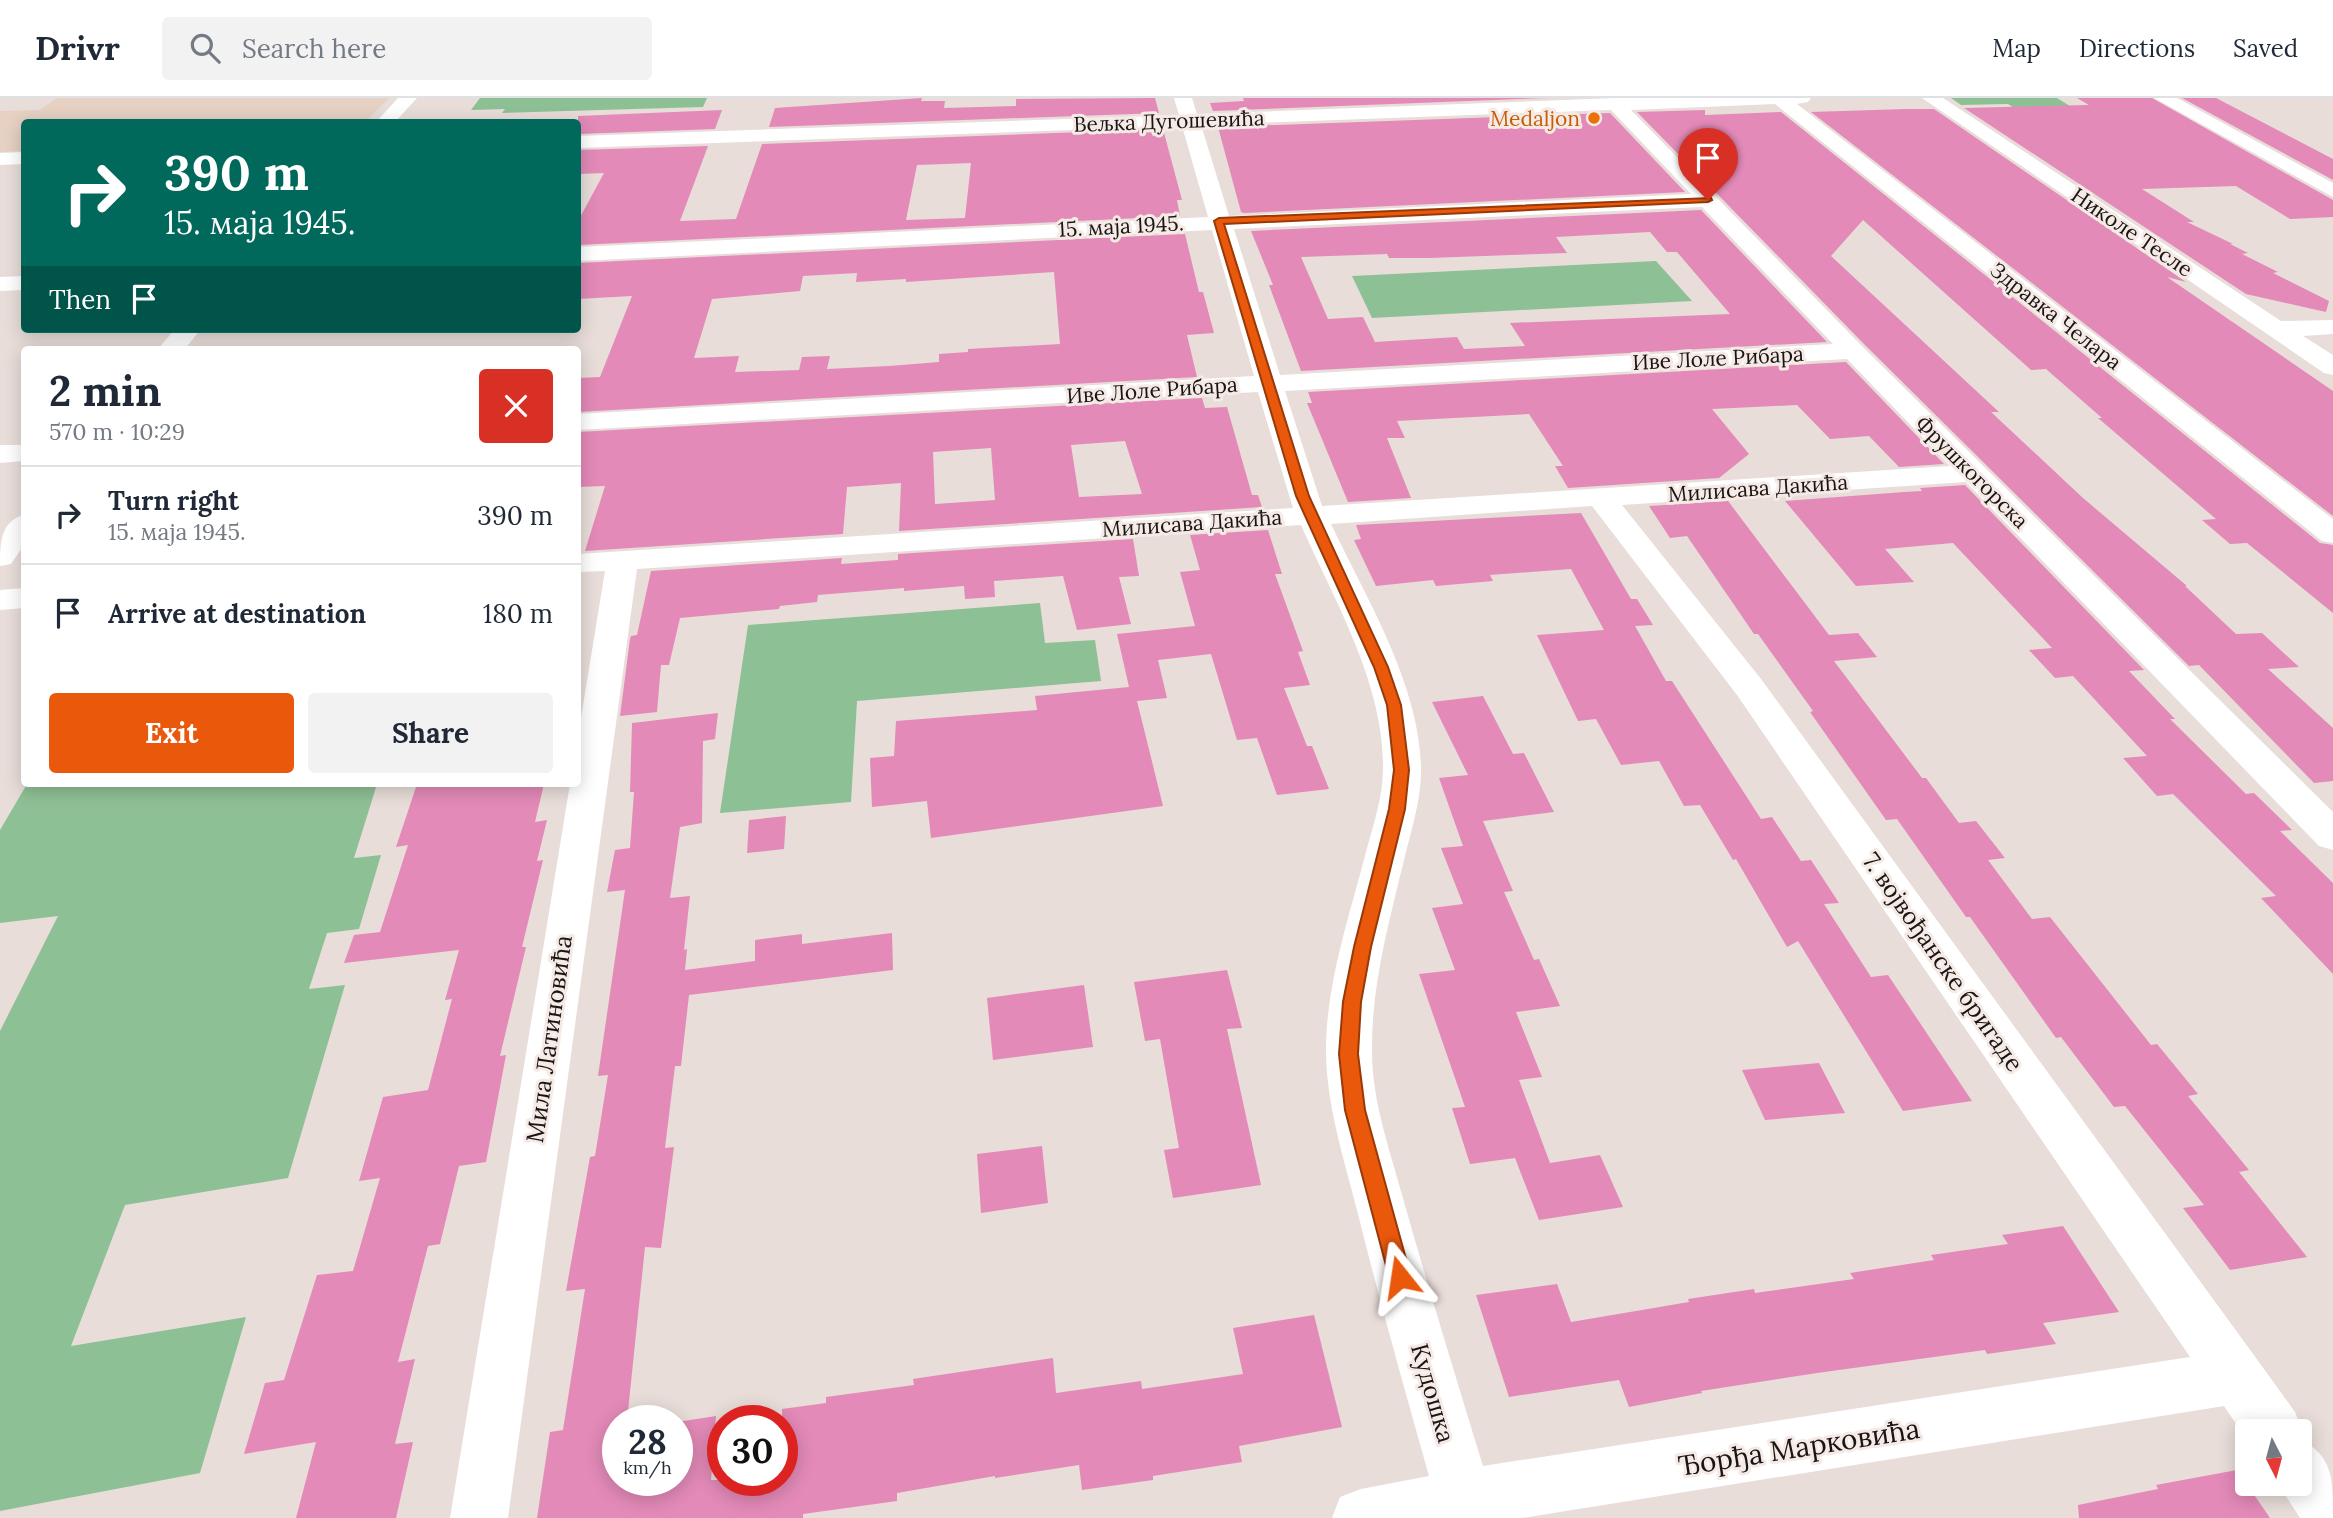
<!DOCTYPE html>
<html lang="en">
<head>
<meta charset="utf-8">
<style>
  :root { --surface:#fff; --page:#f2f2f3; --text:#1f2937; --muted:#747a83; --line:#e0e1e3; --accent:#ea580c }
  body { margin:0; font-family:Lora,serif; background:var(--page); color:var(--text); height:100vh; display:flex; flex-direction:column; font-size:26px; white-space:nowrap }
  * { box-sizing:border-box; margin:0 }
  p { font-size:23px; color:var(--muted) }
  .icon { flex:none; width:38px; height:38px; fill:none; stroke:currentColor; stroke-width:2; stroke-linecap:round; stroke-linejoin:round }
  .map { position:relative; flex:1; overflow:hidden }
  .drawer { position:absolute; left:21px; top:248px; width:560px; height:441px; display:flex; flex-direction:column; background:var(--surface); border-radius:7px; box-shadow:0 4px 18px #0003 }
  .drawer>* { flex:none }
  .guide { position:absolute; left:21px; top:21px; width:560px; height:214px; border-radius:7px; box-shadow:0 4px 18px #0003; background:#00695c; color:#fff; overflow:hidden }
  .needle { width:46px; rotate:174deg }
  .tools { position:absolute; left:2235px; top:1321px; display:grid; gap:14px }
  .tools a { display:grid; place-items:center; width:77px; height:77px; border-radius:7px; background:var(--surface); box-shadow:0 4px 18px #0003; font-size:35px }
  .speed { position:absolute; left:602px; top:1307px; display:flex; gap:14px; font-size:35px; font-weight:700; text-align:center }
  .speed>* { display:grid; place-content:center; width:91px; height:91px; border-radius:50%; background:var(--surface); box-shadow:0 4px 18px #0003; line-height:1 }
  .speed small { font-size:18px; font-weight:400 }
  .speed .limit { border:10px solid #d22; background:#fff; color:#111 }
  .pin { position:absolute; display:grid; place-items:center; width:60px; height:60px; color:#fff; margin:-72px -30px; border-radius:50% 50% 50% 0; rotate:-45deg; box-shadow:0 0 7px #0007 }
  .pin .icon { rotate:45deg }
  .me { position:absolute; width:77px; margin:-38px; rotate:345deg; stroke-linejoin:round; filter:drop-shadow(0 0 5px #0008) }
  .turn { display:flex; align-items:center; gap:24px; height:147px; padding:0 28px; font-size:32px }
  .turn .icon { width:91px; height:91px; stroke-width:2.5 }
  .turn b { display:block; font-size:49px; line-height:60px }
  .then { display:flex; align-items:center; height:66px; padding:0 28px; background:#0003; gap:14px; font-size:26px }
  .round { display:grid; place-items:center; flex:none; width:74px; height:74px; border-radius:7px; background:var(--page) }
  .summary { display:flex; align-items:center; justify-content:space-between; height:119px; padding:0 28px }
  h1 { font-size:42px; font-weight:700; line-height:52px }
  .button { display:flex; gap:14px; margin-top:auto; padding:14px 28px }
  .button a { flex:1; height:80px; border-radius:7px; background:var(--accent); color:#fff; font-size:28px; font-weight:700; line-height:80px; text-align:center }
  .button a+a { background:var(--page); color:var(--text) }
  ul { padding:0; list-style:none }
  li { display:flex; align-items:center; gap:21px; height:98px; padding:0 28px; border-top:2px solid var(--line) }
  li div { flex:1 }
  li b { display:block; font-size:26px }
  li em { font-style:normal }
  header { display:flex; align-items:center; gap:42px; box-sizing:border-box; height:98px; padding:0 35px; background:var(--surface); border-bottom:2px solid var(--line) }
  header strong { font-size:33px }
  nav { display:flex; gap:38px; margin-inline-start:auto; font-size:24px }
  .search { width:490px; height:63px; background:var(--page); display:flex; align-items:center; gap:18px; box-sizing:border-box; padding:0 24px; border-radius:7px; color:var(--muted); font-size:26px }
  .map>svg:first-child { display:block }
  .education { fill:#e6d1c3 }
  .green { fill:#8ec095 }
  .building { fill:#e38ab8; fill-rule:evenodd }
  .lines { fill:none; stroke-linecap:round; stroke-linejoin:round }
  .street { fill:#fff; fill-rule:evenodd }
  .route { fill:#ea580c; stroke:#983908; stroke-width:2 }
  .food-dot { fill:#e8710a; stroke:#f5eae6; stroke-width:2.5 }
  .labels { text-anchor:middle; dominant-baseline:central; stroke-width:6; stroke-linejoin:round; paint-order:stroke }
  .far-food-label { font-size:21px; fill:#c56008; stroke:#f5eae6; text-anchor:end }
  .far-street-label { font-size:21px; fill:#191513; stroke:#f5eae6 }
  .street-label { font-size:24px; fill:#191513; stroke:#f5eae6 }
  .near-street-label { font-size:28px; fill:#191513; stroke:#f5eae6 }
</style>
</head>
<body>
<header>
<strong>Drivr</strong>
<div class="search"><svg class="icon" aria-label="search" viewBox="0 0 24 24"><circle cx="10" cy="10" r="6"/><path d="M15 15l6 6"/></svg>Search here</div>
<nav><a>Map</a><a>Directions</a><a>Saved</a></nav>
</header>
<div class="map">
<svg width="2333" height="1420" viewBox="0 0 2333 1420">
  <rect width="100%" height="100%" fill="#e8ddd9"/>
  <path class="education" d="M57,0H389L365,24H24V53L0,54V13L40,12Z"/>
  <g class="green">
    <path d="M480,0H707L703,9L502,15L505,11L471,12Z"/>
    <path d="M1951,0H2057L2102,28L2044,29L2008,6L1961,7Z"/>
    <path d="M1656,163L1692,203L1372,220L1352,178Z"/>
    <path d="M1040,505L1045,545L1095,542L1101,583L857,603L851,704L720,715L748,527Z"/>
    <path d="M27,686H377L354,760L381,757L359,831L327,835L309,891L345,887L288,1080L125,1107L71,1248L246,1219L200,1375L0,1413V933L58,818L0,825V732Z"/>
  </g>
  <g class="building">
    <path d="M922,0L921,3H945L944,10L1016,8V1L1155,0L1159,15L769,29L775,10Z"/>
    <path d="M1243,0H1546L1213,13L1210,5L1244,3Z"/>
    <path d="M2077,0H2152L2333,102V119L2290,121L2236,88L2142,91L2194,124H2187L2233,146H2230L2248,155L2242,156L2278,174L2273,175L2329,203L2326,214L2246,196L1964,10L2089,7Z"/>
    <path d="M2182,0H2216L2333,61V82Z"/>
    <path d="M1905,11H1934L2186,184L2167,179L2333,293V418L1811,14Z"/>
    <path d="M722,12L715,31L578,36V18Z"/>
    <path d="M1705,12V17L1781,14L2320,445L2333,447V515L2247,445L2230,446L2202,422L2216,421L2098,320H2102L2046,271L2031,272L1863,122L1831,158L1999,314H1991L2083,400L2187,488H2185L2236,536L2262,535L2299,569L2268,571L2333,630V683L2314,685L2199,567L2189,568L1864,246L1637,14Z"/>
    <path d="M1610,15L1685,94L1244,115L1241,114L1218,29Z"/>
    <path d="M1163,31L1182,102H1177L1180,118L578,147V123L604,75L578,76V52L708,48L680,123L736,121L762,46ZM971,65L965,120L906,122L917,67Z"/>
    <path d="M1701,112L1827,244L1301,273L1269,187H1273L1251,133ZM1650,134L1667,154H1677L1730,216L1510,225L1525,248L1464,251L1457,239L1375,244L1363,219L1328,221L1301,159L1387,156L1389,160H1429L1567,155L1556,139Z"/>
    <path d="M1185,136L1199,194H1203L1214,235L1187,237L1197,279L578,314V280L600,279L632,198L578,201V165ZM1054,174L1060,246L968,251V254L939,256V264L889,268L827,271L830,258L802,259L799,272L735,274L739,258L694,260L712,201L800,193L803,178L857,175L856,184L906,181V184Z"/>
    <path d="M1846,264L1944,366L1899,369L1869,338L1830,341L1797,307L1712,311L1749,356L1719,380L1568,390L1555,368H1563L1529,316L1397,323L1405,340H1387L1411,400L1348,404L1307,305H1312L1308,294Z"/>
    <path d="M1202,300L1205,310L1227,309L1252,397H1258L1262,409L899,433L901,385L847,389L843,436L585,453L605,388L578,389V334ZM1125,343L1142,396L1079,399L1071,347ZM991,350L995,402L935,406L933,354Z"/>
    <path d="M1965,387L2144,572L2129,573L2175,621H2170L2246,696L2254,695L2292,732L2280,733L2333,785V876L2261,800L2276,798L2173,696L2157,698L2123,660L2147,658L2073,578L2055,580L2029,552L2052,550L1953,445L1885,451L1914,484L1856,488L1785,403L1904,394L1922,393L1920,390Z"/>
    <path d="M1728,403L1829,537L1858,535L1877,559L1834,563L1922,680H1926L1959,725L1976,723L2005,760L1988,762L2032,821L2050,819L2151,947L2157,946L2198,996L2188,998L2249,1072L2239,1074L2307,1159L2230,1172L2183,1110L2204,1107L2125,1008L2114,1009L2061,939L2056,940L1970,819H1966L1897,721L1886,722L1810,614L1813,613L1758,536H1754L1687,438L1670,440L1649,408Z"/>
    <path d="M1581,415L1631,501H1637L1653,527L1635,528L1666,583H1672L1761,721L1772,719L1801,763L1811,762L1839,805L1824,806L1871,879L1888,877L1972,1003L1903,1013L1798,843L1787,849L1736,761L1733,762L1700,707L1684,708L1659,663L1621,667L1596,621L1578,623L1537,537L1604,532L1571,471L1490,477L1493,483L1436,488L1433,482L1376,488L1354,442L1361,441L1356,427Z"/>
    <path d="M1268,432L1282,476H1275L1303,553L1298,554L1310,587L1284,590L1307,648H1312L1329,691L1277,697L1257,640L1237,642L1211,556L1158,562L1167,600L1137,603L1163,708L931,740L927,703L872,709L870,660L894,658L896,623L1037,612L1035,598L1129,589L1117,536L1195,528L1180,474L1200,472L1190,437Z"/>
    <path d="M1133,441L1139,478L1119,479L1131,526L1077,532L1063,478L994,483L995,499L965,501L964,488L904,493V490L818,497L817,504L780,508L779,511L680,520L669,567H661L657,614L620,618L630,541L631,538L637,537L651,473L842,460L841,466L898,462V456Z"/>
    <path d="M1483,598L1513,656L1524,655L1554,714L1483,723L1513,793L1504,794L1534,862L1539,861L1560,908L1516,914L1542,979L1519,982L1550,1065L1600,1057L1623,1109L1539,1122L1515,1060L1470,1066L1452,1010L1465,1009L1419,876L1455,872L1432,810L1463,806L1441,750L1463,748L1439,680L1468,677L1432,604Z"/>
    <path d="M718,615L715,641L703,643L702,725L680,729L670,800L690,798L684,852L687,851L685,872L755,863V842L802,836V846L892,835L893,872L689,897L681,968H675L665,1050L674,1049L661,1150L645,1149L627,1323H618V1382H677V1324L716,1318L711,1382H782V1311L826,1305V1299L914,1287L913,1281L1053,1260L1056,1295L1141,1283L1142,1291L1243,1276L1233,1230L1314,1217L1342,1329L1239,1348L1242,1364L1153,1378V1382L1082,1392L1079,1367L995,1380V1378L897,1395V1403L803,1416V1420H537L550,1334L563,1332L585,1191L566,1193L590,1059L595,1058L608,977L598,978L625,792L607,794L615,752L630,750L634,694H630L632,625Z"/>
    <path d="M417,686H544L535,724L547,722L537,763L543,762L522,849H526L500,958L506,957L486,1064L459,1068L440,1146L428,1148L398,1264L415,1261L395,1346L413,1344L396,1420H296L316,1344L244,1356L265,1285L284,1282L317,1177L353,1173L380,1080L359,1083L383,999L428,992L452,901L445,902L459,852L344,865L354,837L380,834L408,747L396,749Z"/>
    <path d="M786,718L784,751L747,755L749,722Z"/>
    <path d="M1227,872L1242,930L1227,931L1261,1087L1173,1100L1164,1052L1179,1050L1160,941L1145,943L1134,884Z"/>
    <path d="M1084,887L1093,949L993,962L987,900Z"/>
    <path d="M1819,965L1845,1015L1765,1022L1742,972Z"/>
    <path d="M1042,1048L1048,1105L981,1115L977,1056Z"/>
    <path d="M2063,1128L2119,1214L2043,1225L2056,1246L1987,1256L1985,1252L1817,1275L1701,1293L1702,1295L1629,1309L1619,1282L1509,1299L1476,1197L1557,1186L1571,1224L1689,1204L1688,1201L1754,1191L1755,1195L1854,1181L1850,1175L1934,1162L1931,1157L2008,1146L2002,1137Z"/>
    <path d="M2237,1372L2270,1420H2079L2078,1407L2158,1391L2156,1387Z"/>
  </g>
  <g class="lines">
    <g class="street">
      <path d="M398,0H417L395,24H376Z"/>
      <path d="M1174,0H1192L1197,16L1615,0H1811L1808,4L1797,6L2333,421V445L2322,443L1775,6L1631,12L1862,248L2333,714V752L2319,748L1966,384L1622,407L1761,581L2256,1260L2295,1314L2303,1334L2300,1341C2333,1358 2333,1380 2333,1420H2300L2278,1386H2300V1334H2247V1342L2224,1308L1522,1420H1332L1340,1399L1361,1391L1429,1378C1404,1289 1379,1201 1357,1112C1344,1061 1327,1009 1326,956C1325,888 1349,820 1366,754C1373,728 1383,699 1383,671C1384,585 1335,504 1301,427L637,471L508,1420H450L570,686H578V638L605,473L578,474V456L1293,410L1258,294L578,332V316L1254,278L1212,132L578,163V149L1208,119L1182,28L578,50V38L1179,17ZM1611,12L1691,96L1229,118L1201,27ZM1702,109L1833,246L1280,277L1234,131ZM1847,261L1950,368L1322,408L1285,293ZM1592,408L1737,597L2190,1259L1483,1368C1456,1280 1429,1192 1404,1104C1391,1055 1372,1005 1372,954C1371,890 1388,828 1403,766C1410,736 1421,704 1421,673C1421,588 1366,500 1331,426Z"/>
      <path d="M1922,0H1943L2281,223L2333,222V236L2303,238L2333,257V277L2324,275Z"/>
      <path d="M2154,0H2177L2333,85V99Z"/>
      <path d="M24,54V66L0,67V55Z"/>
      <path d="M24,178V192L0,193V179Z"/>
      <path d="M175,231H201L184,252H157Z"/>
      <path d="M0,347H24V363L0,365Z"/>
      <path d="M24,417V447L11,466L0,468C0,446 0,423 24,417Z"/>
      <path d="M24,490V510L0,512V492Z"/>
    </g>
  </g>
  <path class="route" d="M1711,100L1712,102L1708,104L1224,126L1309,398L1388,569L1401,607L1409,672L1405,711L1371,849L1361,904L1358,956L1365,1012L1411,1179L1408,1186L1400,1189L1392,1186L1389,1179L1345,1012L1339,956L1343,904L1354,849L1389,711L1394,672L1387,607L1374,569L1296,398L1214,123L1219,120Z"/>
  <circle class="food-dot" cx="1594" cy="20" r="7"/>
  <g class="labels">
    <g class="far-food-label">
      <text x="1580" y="20">Medaljon</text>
    </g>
    <g class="far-street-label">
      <text transform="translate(1169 23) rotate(-2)">Вељка Дугошевића</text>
      <text transform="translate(1121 128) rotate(-3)">15. маја 1945.</text>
      <text transform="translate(2132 134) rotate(34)">Николе Тесле</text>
      <text transform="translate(2056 218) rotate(38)">Здравка Челара</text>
      <text transform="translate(1718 260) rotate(-3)">Иве Лоле Рибара</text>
      <text transform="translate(1152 292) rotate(-4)">Иве Лоле Рибара</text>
      <text transform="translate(1972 374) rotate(45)">Фрушкогорска</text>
      <text transform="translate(1758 390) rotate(-4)">Милисава Дакића</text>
      <text transform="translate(1192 425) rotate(-4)">Милисава Дакића</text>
    </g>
    <g class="street-label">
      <text transform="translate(1943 864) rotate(55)">7. војвођанске бригаде</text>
      <text transform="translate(549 941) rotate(-82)">Мила Латиновића</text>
      <text transform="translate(1433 1295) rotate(74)">Кудошка</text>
    </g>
    <g class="near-street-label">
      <text transform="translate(1799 1349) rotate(-9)">Ђорђа Марковића</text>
    </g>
  </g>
</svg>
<div class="tools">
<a><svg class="needle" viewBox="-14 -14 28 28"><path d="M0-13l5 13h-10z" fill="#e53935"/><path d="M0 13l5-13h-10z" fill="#747a83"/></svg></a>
</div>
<div class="speed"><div>28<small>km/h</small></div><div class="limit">30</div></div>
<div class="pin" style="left:1708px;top:102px;background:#d93025"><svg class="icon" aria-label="arrive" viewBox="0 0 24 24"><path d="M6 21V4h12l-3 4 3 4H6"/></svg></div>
<svg class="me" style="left:1400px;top:1179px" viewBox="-20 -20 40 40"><path d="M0-17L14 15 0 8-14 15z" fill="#ea580c" stroke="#fff" stroke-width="4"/></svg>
<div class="guide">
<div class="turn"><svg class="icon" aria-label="right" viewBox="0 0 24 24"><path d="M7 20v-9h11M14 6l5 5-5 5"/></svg><div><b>390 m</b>15. маја 1945.</div></div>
<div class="then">Then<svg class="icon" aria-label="arrive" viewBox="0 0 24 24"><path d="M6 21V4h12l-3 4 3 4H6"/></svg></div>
</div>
<section class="drawer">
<div class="summary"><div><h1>2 min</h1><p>570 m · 10:29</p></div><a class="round" style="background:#d93025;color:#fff"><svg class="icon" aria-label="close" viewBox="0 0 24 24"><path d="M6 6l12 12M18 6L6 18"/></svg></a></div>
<ul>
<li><svg class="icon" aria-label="right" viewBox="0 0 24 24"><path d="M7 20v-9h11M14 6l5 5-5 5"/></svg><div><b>Turn right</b><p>15. маја 1945.</p></div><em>390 m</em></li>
<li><svg class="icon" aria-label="arrive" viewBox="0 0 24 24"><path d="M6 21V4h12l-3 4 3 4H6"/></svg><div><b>Arrive at destination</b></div><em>180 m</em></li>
</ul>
<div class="button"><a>Exit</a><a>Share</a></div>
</section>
</div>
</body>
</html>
